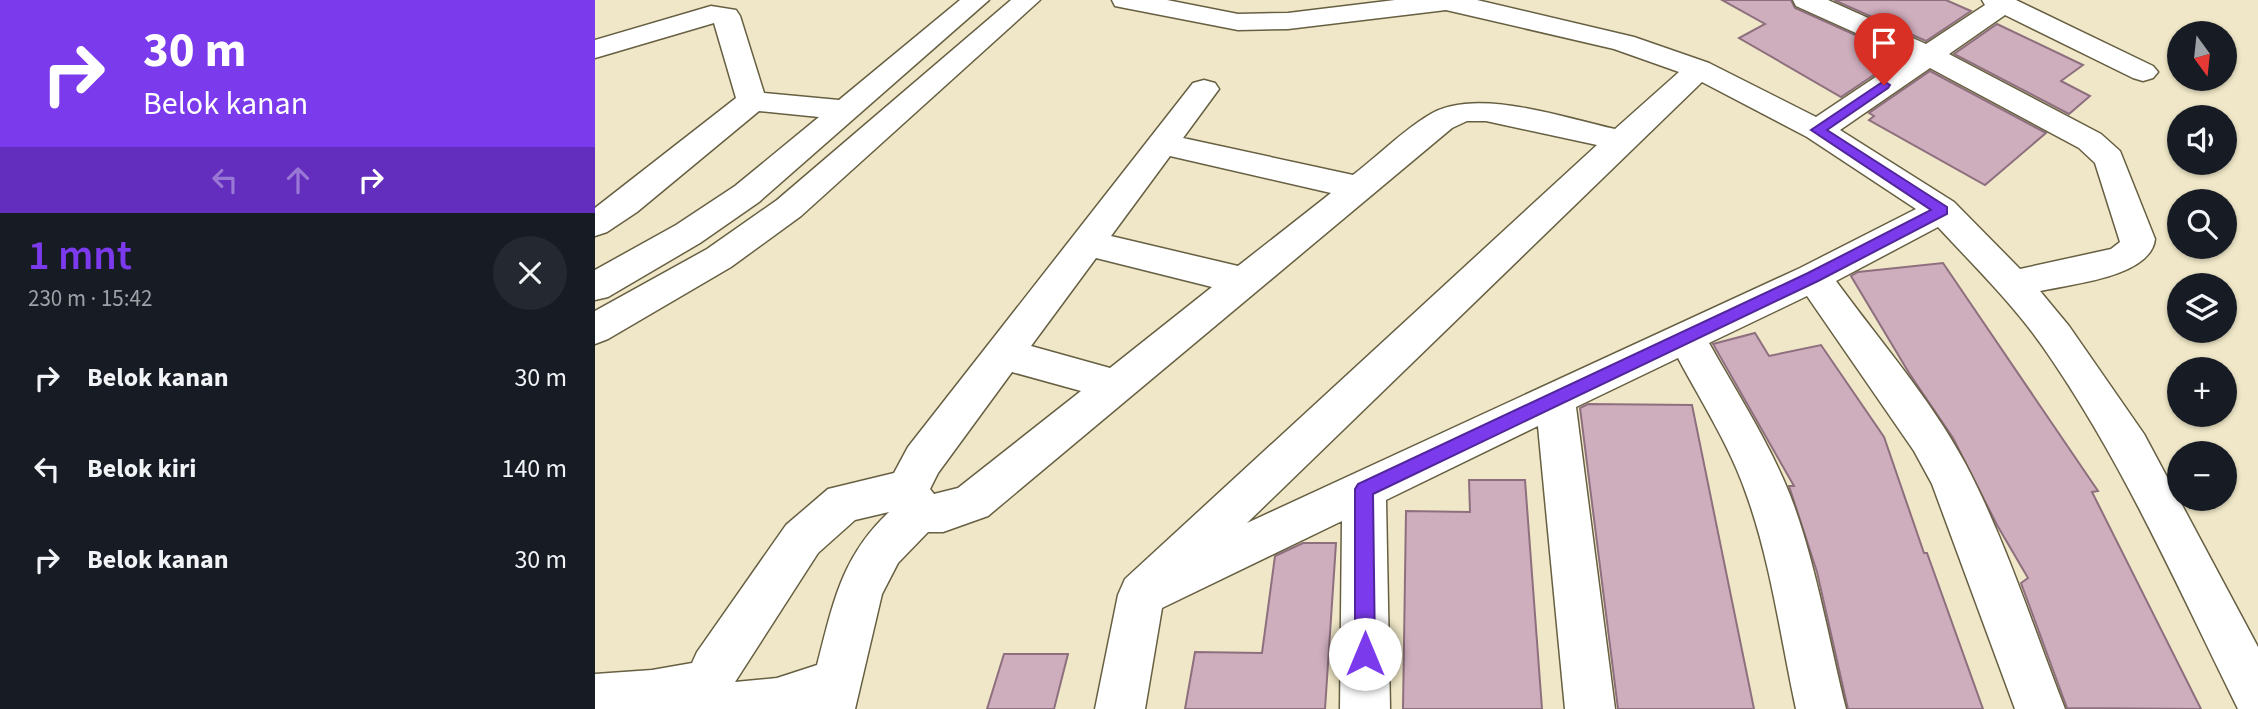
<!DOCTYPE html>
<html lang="id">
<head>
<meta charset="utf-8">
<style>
  :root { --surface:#171b24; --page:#242831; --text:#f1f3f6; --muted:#9ea1a6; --accent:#7c3aed }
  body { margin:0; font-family:"Source Sans 3",sans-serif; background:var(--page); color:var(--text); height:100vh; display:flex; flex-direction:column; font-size:26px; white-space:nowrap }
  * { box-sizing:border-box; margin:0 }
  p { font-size:23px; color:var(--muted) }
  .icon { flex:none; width:38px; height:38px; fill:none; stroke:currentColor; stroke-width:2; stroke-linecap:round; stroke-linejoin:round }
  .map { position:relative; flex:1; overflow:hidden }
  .sheet { display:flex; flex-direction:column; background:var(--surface); width:595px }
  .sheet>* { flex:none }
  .top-card { background:#7c3aed; color:#fff; overflow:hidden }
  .needle { width:46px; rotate:165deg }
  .buttons { position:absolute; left:1572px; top:21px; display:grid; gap:14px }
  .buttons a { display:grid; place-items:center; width:70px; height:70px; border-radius:50%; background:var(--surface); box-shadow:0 2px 5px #0004; font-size:35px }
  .pin { position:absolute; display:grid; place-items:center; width:60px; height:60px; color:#fff; margin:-72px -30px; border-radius:50% 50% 50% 0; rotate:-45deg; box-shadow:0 0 7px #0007 }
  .pin .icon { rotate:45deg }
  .me { position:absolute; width:77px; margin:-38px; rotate:0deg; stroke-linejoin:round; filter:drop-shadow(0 0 5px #0008) }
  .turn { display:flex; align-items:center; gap:24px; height:147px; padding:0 28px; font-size:32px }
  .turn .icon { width:91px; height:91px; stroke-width:2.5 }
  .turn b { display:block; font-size:49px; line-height:60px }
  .lanes { display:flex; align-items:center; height:66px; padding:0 28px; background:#0003; justify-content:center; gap:35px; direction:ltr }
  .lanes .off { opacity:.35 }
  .round { display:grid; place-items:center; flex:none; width:74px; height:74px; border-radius:37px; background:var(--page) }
  .overview { display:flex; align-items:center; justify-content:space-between; height:119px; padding:0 28px }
  h1 { font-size:42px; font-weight:600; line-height:52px; color:var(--accent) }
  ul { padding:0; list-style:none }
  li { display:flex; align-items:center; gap:21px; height:91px; padding:0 28px }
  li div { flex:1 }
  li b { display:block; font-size:26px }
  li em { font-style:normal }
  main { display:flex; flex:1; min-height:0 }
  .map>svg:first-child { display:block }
  .building { fill:#ceadbd; stroke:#8d6f7e; stroke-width:2 }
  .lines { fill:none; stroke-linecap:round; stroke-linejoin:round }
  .minor-casing { stroke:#665f42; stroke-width:3 }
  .minor { fill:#fff; fill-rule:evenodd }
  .route { fill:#7c3aed; stroke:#51269a; stroke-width:2 }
</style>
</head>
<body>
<main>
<section class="sheet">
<div class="top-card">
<div class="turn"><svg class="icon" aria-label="right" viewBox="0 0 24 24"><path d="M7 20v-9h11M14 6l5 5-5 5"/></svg><div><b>30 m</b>Belok kanan</div></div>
<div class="lanes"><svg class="icon off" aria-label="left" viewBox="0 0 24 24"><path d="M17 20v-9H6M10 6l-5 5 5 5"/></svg><svg class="icon off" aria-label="ahead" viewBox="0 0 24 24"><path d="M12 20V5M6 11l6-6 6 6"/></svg><svg class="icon" aria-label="right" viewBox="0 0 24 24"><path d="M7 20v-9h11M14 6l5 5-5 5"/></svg></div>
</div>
<div class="overview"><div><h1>1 mnt</h1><p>230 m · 15:42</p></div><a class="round"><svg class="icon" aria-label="close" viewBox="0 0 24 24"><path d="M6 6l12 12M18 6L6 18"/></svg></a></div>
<ul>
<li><svg class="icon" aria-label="right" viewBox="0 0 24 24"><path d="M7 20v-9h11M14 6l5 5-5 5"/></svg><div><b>Belok kanan</b></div><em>30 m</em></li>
<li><svg class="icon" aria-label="left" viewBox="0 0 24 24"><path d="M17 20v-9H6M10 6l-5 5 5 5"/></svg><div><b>Belok kiri</b></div><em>140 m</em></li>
<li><svg class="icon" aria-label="right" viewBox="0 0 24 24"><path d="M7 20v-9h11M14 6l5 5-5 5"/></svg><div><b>Belok kanan</b></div><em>30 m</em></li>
</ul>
</section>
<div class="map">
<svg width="1663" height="709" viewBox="0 0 1663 709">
  <rect width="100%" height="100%" fill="#efe7c7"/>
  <g class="building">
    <path d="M1127,0H1196L1200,8L1307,56L1246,97L1144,38L1170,24Z"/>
    <path d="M1239,0H1351L1376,11L1331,41Z"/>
    <path d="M1402,24L1488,65L1466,81L1495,96L1474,114L1359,54Z"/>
    <path d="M1335,71L1451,133L1390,185L1274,120L1279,116L1274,113Z"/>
    <path d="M1348,263L1503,491L1497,492L1606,709L1472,708L1426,583L1433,578L1402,525L1358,438L1314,373L1256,276L1263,272Z"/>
    <path d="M1160,333L1174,356L1226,345L1289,437L1329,553H1332L1388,709H1253L1222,572L1194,486H1199L1118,344Z"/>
    <path d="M993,404L1097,405L1159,709H1023L985,408Z"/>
    <path d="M874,480H930L947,709H808L811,511L875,512Z"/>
    <path d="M708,543H741L730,709H590L600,652L667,653L680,556Z"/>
    <path d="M409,654H473L459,709H392Z"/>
  </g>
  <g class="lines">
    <g class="minor-casing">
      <g id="minor">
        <path d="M365,0H394L164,202L105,243L13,297L0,300V270L81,225L140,186L224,117L164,111L42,212L12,232L0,236V208L141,98L119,23L0,58V40L116,6L141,10L145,16L169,93L244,100Z"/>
        <path d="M416,0H445L206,216L136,267L13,339L0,344V311L112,249L182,200Z"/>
        <path d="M517,0H572L643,14L693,13L800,0H882L1039,37L1114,63L1221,117L1312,56L1201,6L1198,0H1233L1331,44L1390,5L1387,0H1421L1558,66L1563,72L1558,78L1548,81L1538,78L1410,15L1354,54L1506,134L1525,151L1560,239C1556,277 1476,284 1445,291L1474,326L1549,434L1663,647V709H1643C1582,586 1527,460 1448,347C1418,304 1379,266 1343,227L1241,281C1284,340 1335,398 1370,463C1411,541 1438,627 1470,709H1420L1337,484L1319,451L1212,296L1114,343C1142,393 1174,442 1195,495C1220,559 1234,641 1251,709H1201C1186,640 1176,563 1152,496C1136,448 1107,403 1083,358L981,407L1020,709H970L943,426L791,500L795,709H745L747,521L567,608L550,709H500L523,595L530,579L1002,145L891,121H872L857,128L393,516L348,532H333L303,563L287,594L260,709H0V674L57,670L97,663L102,652L191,525L233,489L299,473L313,447L598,83L609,80L620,83L624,89L588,138L758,175C783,156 807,131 834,115C880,86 969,118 1020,129L1084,72L1019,49L851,10L693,29L643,30L530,8L520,6ZM1335,68L1484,148L1500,163L1525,242L1516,249L1425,269L1359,202L1245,130ZM1107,82L1212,137L1321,209L1205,268L652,523ZM575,156L736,193L643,266L516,236ZM501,258L617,287L515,368L436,346ZM417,372L486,391L363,488L339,494L335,489L343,473ZM294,512C246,557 238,604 222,665L182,678L140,682L223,553L260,520Z"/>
      </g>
    </g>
    <use href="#minor" class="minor"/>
  </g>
  <path class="route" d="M1289,81L1295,85L1293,88L1232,130L1352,207V214L1223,281L778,494L780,654L777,661L770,664L763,661L760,654V489L763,484L1213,273L1336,210L1216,130Z"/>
</svg>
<div class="buttons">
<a><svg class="needle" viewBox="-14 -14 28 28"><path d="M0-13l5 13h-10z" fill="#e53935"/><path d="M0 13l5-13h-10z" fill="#9ea1a6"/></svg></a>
<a><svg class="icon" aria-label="sound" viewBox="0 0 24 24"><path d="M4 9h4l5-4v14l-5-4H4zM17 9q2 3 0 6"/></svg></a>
<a><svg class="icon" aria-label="search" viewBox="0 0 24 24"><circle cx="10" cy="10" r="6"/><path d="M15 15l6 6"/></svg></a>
<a><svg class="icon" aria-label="layers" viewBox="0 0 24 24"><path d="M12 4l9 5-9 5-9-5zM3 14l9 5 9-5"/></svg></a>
<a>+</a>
<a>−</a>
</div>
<div class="pin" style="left:1289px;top:85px;background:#d93025"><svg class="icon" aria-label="arrive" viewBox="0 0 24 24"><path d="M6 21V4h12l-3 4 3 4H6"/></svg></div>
<svg class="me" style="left:770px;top:654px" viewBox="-20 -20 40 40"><circle r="19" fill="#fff"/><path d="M0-13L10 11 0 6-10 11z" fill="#7c3aed"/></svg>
</div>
</main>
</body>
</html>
